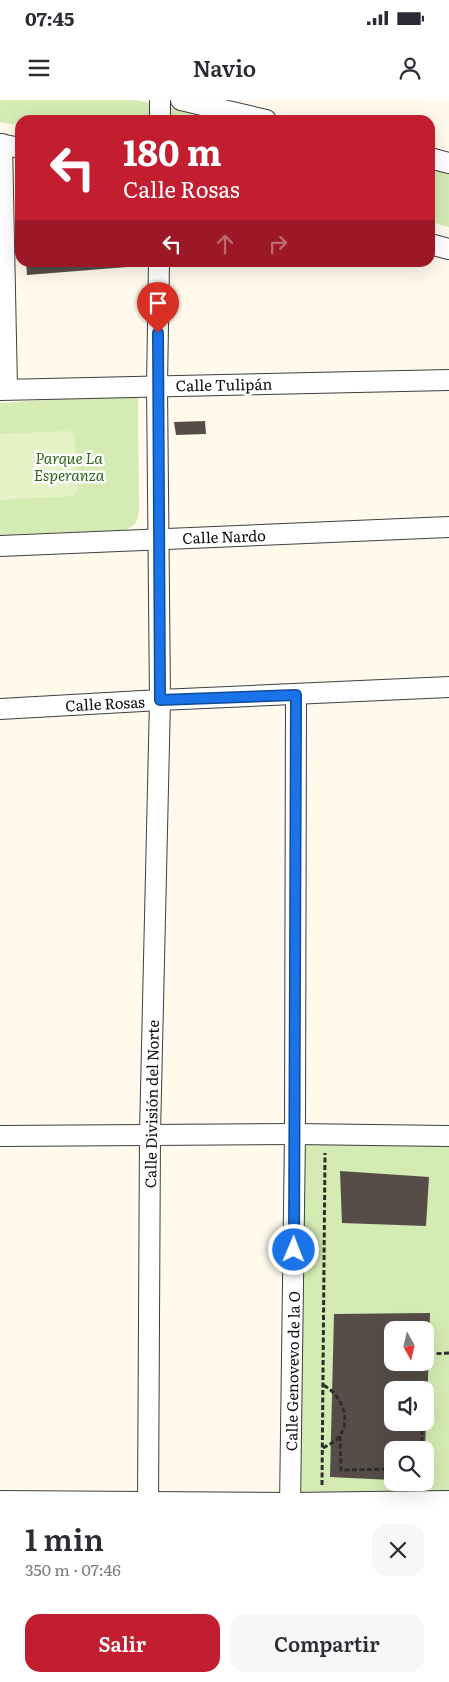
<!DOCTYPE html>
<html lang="es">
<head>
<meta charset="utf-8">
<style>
  :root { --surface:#fff; --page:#f7f7f7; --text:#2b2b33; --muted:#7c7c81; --accent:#c31e30 }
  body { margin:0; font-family:Literata,serif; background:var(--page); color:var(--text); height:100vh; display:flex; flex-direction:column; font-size:19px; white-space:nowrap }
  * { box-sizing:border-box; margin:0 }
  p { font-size:16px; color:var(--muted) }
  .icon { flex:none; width:28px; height:28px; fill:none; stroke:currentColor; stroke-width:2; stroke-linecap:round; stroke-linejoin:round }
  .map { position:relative; height:1407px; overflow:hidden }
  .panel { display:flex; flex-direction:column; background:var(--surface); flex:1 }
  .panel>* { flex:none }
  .top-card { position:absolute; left:15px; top:15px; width:420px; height:152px; border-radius:15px; box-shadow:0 5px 20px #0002; background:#c31e30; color:#fff; overflow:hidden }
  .needle { width:32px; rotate:172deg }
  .fabs { position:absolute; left:384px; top:1221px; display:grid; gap:10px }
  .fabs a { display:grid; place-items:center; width:50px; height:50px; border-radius:10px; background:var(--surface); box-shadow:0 5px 20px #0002; font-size:25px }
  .pin { position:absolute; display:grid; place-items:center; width:42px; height:42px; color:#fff; margin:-51px -21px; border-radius:50% 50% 50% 0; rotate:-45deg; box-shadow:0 0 5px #0007 }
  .pin .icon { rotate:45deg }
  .me { position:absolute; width:55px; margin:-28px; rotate:1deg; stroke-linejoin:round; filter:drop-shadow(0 0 4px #0008) }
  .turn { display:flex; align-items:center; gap:18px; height:105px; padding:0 25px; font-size:22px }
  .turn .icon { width:65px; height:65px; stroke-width:2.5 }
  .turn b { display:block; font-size:35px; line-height:42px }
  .lanes { display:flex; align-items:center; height:48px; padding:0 25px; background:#0003; justify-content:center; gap:25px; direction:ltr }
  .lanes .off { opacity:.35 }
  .round { display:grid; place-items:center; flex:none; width:52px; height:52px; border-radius:15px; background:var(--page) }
  .summary { display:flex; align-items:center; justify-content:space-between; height:85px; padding:0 25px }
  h1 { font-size:30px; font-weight:600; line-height:38px }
  .primary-button { display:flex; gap:10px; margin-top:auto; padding:10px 25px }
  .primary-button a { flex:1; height:58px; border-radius:15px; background:var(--accent); color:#fff; font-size:20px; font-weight:600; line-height:58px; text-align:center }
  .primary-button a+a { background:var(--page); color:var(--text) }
  .status { display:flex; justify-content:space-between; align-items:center; height:35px; padding:0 25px; background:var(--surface); direction:ltr }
  .status svg { height:14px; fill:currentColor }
  header { display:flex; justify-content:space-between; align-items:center; height:65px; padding:0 25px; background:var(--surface); font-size:22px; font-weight:600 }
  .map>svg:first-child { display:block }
  .green { fill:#d4ebb4; fill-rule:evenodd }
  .pitch { fill:#e5f2c6 }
  .building { fill:#564d48; fill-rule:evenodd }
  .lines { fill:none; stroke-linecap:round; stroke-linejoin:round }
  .minor-casing { stroke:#3f3f3f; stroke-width:22 }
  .path { stroke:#2e2e2e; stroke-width:3; stroke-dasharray:5 2.5; stroke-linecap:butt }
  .minor { stroke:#fff; stroke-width:20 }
  .route-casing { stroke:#114b97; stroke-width:12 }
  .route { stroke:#1a73e8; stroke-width:9 }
  .labels { text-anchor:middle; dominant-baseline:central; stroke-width:5; stroke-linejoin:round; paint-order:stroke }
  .street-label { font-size:15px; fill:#0c0c0c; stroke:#fff }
  .park-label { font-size:15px; font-style:italic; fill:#2f671a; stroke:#fff }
</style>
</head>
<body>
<div class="status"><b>07:45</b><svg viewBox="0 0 49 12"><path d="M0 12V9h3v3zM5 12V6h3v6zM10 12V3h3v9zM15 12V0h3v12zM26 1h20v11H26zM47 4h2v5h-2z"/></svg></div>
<header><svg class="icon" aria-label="menu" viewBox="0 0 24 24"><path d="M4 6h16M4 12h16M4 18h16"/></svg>Navio<svg class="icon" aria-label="person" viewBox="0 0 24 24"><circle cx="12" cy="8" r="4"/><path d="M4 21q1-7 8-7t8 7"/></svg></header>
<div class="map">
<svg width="449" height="1407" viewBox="0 0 449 1407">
  <rect width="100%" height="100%" fill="#fffaec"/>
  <g class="green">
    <path d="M0,0H137L222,20H20V26L0,22Z"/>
    <path d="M430,69L449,73V127L430,122Z"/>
    <path d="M138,294L139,409C138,421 136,426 124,430L0,435V303Z"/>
    <path d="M295,1034L449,1036V1401L290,1403ZM392,1230H425V1262H392ZM392,1290H425V1322H392ZM392,1350H425V1382H392Z"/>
  </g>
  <path class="pitch" d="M68,331L74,334L78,390L72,396L0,400V334Z"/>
  <g class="building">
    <path d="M26,162H140V166L27,175Z"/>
    <path d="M205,321L206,334L176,335L174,322Z"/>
    <path d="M340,1071L429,1077L426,1126L342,1123Z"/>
    <path d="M430,1213L427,1311H425V1290H392V1322H426L425,1350H392V1380L330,1377L334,1214ZM392,1230H425V1262H392Z"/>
  </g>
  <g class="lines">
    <g class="minor-casing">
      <g id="minor">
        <path d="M160,0V20"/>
        <path d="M181,0L266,20"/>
        <path d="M0,44L20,48"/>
        <path d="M2,44L7,289"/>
        <path d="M430,58L449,63"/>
        <path d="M430,144L449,149"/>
        <path d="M0,290L449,280"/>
        <path d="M0,446L449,427"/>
        <path d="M0,609L160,600L449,587"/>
        <path d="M0,1036L295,1034L449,1036"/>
        <path d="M0,1401L290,1403L449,1401"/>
        <path d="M148,1407L150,1034L160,600L157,286L159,162"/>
        <path d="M290,1407L295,1034L296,595"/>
      </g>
    </g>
    <g class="path">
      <path d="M429,1254L449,1253"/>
      <path d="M340,1336L341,1370L392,1369"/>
      <path d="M323,1348C328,1345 333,1343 337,1339C353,1323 342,1294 323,1285"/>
      <path d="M422,1350V1322"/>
      <path d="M322,1385L325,1053"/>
    </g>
    <use href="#minor" class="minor"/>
  </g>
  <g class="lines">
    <g class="route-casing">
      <path id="route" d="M158,233L160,600L296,595L294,1150"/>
    </g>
    <use href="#route" class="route"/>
  </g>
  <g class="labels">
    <g class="street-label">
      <text transform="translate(224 284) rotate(-1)">Calle Tulipán</text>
      <text transform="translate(224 436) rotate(-2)">Calle Nardo</text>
      <text transform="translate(105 603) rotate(-3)">Calle Rosas</text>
      <text transform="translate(151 1004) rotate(-89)">Calle División del Norte</text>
      <text transform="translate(292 1271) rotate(-89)">Calle Genovevo de la O</text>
    </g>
    <g class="park-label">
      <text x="69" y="357">Parque La<tspan x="69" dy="17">Esperanza</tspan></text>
    </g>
  </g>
</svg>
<div class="fabs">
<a><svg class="needle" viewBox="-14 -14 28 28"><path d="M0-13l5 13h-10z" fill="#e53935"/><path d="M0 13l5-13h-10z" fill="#7c7c81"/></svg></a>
<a><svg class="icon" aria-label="sound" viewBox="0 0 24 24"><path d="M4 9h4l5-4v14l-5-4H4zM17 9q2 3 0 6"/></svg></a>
<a><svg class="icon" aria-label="search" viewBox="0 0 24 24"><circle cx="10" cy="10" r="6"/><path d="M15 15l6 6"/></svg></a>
</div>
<div class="pin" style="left:158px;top:233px;background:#d93025"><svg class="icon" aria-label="arrive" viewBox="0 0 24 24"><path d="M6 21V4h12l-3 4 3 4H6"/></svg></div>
<svg class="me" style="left:294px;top:1150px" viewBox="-20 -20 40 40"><circle r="17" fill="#1a73e8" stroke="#fff" stroke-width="3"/><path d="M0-11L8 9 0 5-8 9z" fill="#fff"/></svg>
<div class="top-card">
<div class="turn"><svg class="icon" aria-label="left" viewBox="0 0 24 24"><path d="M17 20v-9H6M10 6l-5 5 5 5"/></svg><div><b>180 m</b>Calle Rosas</div></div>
<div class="lanes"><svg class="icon" aria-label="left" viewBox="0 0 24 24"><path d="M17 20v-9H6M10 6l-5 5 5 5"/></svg><svg class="icon off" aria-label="ahead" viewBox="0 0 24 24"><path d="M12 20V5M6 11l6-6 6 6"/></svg><svg class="icon off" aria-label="right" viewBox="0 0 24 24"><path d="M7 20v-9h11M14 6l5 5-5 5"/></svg></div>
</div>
</div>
<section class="panel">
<div class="summary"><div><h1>1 min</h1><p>350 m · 07:46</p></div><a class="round"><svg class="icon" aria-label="close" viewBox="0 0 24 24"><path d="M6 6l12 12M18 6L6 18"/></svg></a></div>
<div class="primary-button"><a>Salir</a><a>Compartir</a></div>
</section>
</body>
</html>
